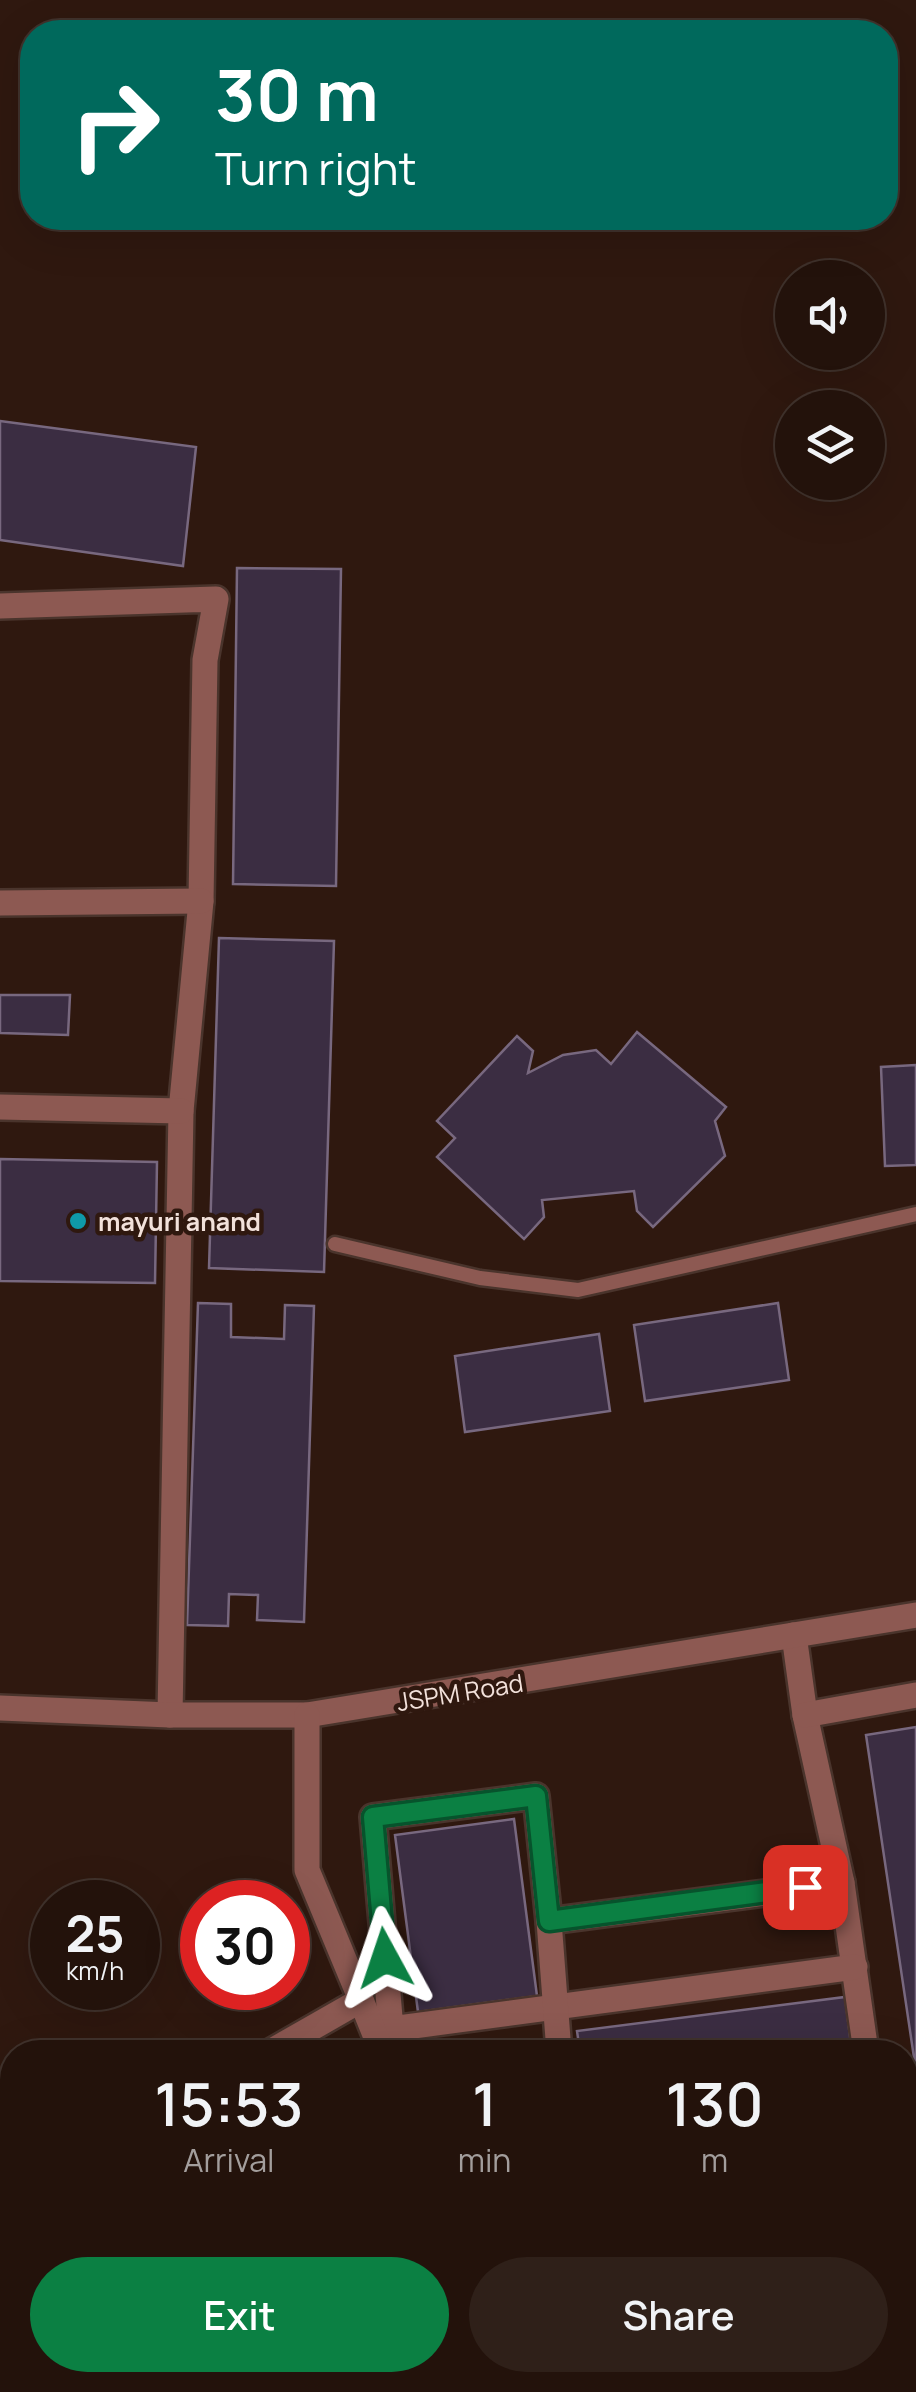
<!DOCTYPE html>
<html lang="en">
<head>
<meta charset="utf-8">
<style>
  :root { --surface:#23120b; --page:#2f2019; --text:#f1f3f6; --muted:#a39e9d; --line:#40322c; --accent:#0b8043 }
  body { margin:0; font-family:Manrope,sans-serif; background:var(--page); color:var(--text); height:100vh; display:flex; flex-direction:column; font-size:38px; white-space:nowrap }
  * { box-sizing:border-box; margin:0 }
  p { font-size:32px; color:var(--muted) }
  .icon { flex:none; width:55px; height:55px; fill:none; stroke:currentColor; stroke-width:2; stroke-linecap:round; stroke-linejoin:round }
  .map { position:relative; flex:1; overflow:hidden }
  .side { position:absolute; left:0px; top:2040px; width:918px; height:352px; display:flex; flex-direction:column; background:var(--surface); border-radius:40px 40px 0 0; box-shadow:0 10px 40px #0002,0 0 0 2px var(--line) }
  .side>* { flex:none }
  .banner { position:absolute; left:20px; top:20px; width:878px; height:210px; border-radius:40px; box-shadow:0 10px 40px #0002,0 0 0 2px var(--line); background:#00695c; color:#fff; overflow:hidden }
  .fabs { position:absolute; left:775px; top:260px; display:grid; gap:20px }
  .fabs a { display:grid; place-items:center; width:110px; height:110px; border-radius:50%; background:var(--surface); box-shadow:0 10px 40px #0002,0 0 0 2px var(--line); font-size:50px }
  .speed { position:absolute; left:30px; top:1880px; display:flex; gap:20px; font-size:50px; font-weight:700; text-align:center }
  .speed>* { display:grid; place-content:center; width:130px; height:130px; border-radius:50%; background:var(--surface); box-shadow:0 10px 40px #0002,0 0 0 2px var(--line); line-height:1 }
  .speed small { font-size:25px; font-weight:400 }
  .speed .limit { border:15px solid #d22; background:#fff; color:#111 }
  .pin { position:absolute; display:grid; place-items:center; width:85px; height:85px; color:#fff; margin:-42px; border-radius:20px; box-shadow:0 5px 15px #0006 }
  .me { position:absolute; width:110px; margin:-55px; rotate:355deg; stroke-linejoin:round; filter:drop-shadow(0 0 8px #0008) }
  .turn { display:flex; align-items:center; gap:35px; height:210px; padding:0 30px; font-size:45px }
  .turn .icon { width:130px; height:130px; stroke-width:2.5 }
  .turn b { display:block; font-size:70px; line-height:85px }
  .eta { display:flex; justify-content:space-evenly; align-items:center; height:170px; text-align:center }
  .eta b { font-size:60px; font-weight:600; line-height:70px }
  .cta { display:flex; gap:20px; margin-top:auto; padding:20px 30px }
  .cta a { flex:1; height:115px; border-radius:60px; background:var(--accent); color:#fff; font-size:40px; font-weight:600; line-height:115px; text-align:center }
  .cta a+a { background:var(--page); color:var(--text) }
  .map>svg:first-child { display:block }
  .building { fill:#3b2d42; stroke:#78687f; stroke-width:2.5 }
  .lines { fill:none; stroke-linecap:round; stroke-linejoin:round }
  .service-casing { stroke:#4a342c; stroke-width:19 }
  .minor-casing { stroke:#4a342c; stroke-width:30 }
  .service { stroke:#8d5952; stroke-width:14 }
  .minor { stroke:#8d5952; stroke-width:25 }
  .route-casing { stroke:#07532c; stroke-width:25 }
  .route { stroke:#0b8043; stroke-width:18 }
  .culture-dot { fill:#0f9aa8; stroke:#2f180f; stroke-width:4 }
  .labels { text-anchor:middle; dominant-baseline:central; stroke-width:9; stroke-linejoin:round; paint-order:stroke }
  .poi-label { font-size:25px; font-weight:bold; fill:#f2e1db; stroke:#2f180f; text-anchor:start }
  .street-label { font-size:25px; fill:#f2e1db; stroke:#2f180f }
</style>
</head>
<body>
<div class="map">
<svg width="916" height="2392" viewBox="0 0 916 2392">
  <rect width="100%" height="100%" fill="#2f180f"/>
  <g class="building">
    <path d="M0,421L196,447L183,566L0,540Z"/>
    <path d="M237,568L341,569L336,886L233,884Z"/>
    <path d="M219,938L334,941L324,1272L209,1268Z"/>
    <path d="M0,995H70L68,1035L0,1033Z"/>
    <path d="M637,1032L726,1107L715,1121L725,1156L653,1227L637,1211L634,1191L542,1200L544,1217L524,1239L437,1157L455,1138L437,1121L517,1036L533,1051L528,1073L563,1055L596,1050L611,1064Z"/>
    <path d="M916,1065V1165L885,1166L881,1067Z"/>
    <path d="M0,1159L157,1162L155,1283L0,1281Z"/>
    <path d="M198,1303L231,1304V1337L284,1339L285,1305L314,1306L304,1622L257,1620L258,1595L229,1594L228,1626L187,1625Z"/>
    <path d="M778,1303L789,1380L645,1401L634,1325Z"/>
    <path d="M599,1334L610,1411L465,1432L455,1356Z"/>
    <path d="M916,1727V2071L866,1735Z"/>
    <path d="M514,1819L537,1996L418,2012L395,1835Z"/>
    <path d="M845,1997L852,2052H580L577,2031Z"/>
    <path d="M916,2249V2379L851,2388L850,2380H905V2251Z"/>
  </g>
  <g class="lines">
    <g class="service-casing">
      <g id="service">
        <path d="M335,1244L480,1278L578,1290L916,1214"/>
        <path d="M905,2222L916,2220"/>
        <path d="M799,2380L802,2392"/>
      </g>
    </g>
    <g class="minor-casing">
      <g id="minor">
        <path d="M0,606L216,599L205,660L201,901L181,1111L170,1715"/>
        <path d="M0,903L201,901"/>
        <path d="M0,1107L181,1111"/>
        <path d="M794,1635L805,1715L842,1883L866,2052"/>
        <path d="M0,1708L170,1715H307L916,1615"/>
        <path d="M805,1715L916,1695"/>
        <path d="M549,1921L536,1796L373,1817L391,2029L855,1967"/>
        <path d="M361,2000L382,2052"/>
        <path d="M270,2052L361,2000L307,1870V1715"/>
        <path d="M559,2052L549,1921L842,1883"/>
        <path d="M905,2128L916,2126"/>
        <path d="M0,2207L12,2200"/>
        <path d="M53,2392L73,2380"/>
      </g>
    </g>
    <use href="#service" class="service"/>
    <use href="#minor" class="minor"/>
  </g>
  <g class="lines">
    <g class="route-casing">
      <path id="route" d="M385,1958L373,1817L536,1796L549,1921L805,1887"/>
    </g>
    <use href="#route" class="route"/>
  </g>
  <circle class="culture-dot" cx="78" cy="1221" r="10"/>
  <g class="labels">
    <g class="poi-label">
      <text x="98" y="1221">mayuri anand</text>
    </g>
    <g class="street-label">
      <text transform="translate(460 1692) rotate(-9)">JSPM Road</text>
    </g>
  </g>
</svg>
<div class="fabs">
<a><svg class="icon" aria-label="sound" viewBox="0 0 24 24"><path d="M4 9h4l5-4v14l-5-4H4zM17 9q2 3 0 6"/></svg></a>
<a><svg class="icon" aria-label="layers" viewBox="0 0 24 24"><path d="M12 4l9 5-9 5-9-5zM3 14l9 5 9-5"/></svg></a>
</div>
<div class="speed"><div>25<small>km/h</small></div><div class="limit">30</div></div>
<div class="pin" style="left:805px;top:1887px;background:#d93025"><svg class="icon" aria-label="arrive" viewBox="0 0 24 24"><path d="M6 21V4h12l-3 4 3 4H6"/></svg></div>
<svg class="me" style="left:385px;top:1958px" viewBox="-20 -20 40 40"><path d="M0-17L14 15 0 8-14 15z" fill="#0b8043" stroke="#fff" stroke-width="4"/></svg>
<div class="banner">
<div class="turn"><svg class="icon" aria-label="right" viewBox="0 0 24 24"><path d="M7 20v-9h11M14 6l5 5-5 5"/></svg><div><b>30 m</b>Turn right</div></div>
</div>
<section class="side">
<div class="eta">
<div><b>15:53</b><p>Arrival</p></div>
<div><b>1</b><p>min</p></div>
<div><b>130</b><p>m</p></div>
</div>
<div class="cta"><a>Exit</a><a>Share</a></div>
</section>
</div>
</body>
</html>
